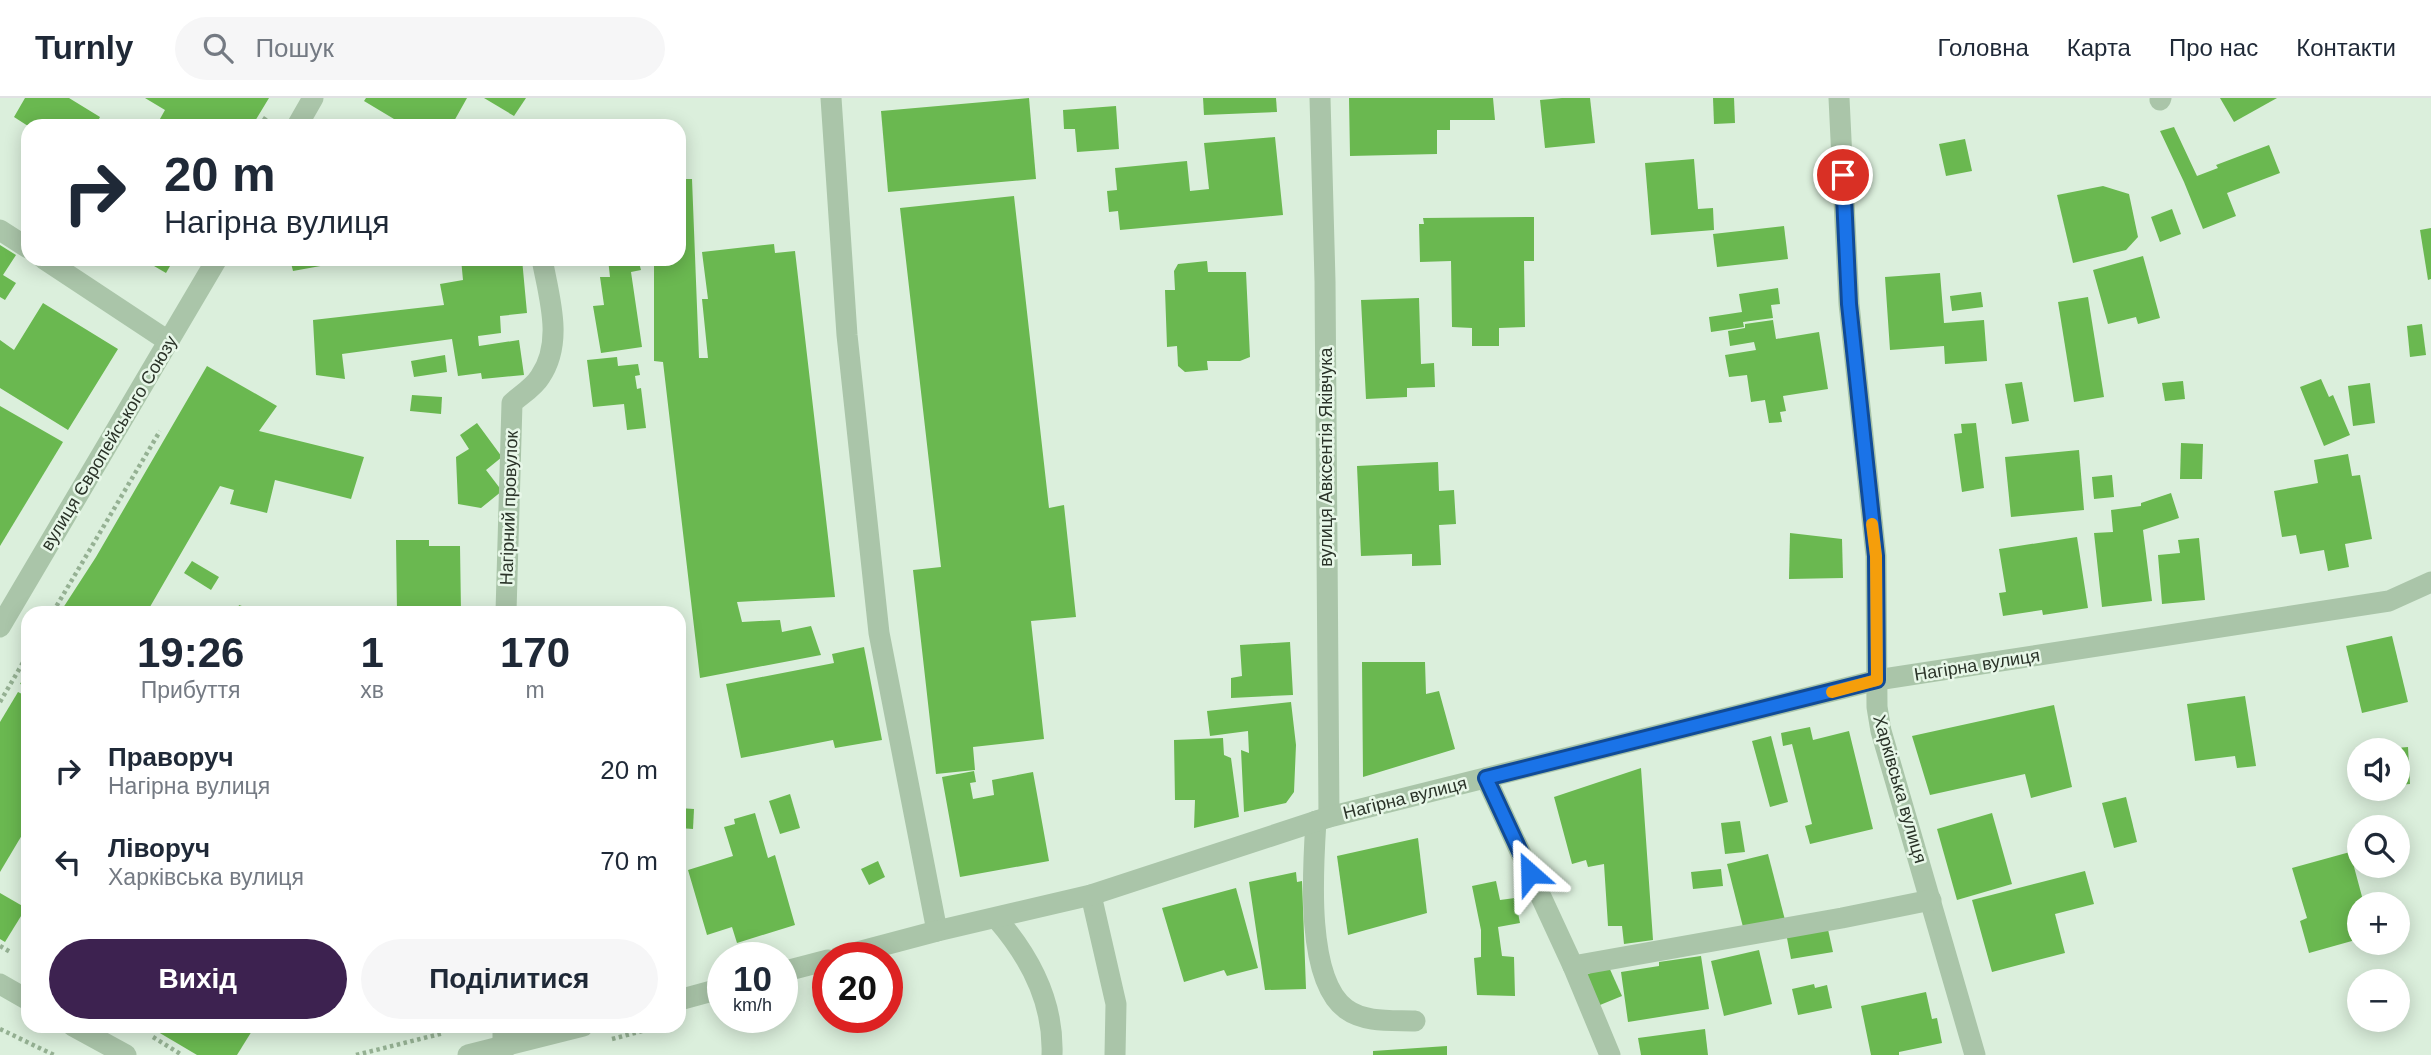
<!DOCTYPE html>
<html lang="uk">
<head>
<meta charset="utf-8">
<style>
  :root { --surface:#fff; --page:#f6f6f7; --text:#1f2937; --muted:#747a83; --line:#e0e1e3; --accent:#3d2250 }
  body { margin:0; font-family:Arial,sans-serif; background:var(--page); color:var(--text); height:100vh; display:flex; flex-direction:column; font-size:26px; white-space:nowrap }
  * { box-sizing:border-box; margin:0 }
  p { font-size:23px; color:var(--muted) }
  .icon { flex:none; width:38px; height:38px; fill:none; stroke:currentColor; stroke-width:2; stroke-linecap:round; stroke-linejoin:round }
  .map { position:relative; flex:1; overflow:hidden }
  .details { position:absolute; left:21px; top:508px; width:665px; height:427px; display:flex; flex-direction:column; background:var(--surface); border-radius:21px; box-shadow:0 4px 18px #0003 }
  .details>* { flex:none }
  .hud { position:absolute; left:21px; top:21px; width:665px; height:147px; border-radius:21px; box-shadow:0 4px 18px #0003; background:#fff; color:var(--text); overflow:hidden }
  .fabs { position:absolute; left:2347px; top:640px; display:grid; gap:14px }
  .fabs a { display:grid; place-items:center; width:63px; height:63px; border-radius:50%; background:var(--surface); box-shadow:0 4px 18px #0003; font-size:35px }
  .speed { position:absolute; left:707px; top:844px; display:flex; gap:14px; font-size:35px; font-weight:700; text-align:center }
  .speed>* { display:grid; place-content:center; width:91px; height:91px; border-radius:50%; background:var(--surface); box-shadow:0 4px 18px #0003; line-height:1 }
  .speed small { font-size:18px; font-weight:400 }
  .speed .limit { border:10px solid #d22; background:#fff; color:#111 }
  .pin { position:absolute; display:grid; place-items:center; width:60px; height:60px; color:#fff; margin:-30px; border:4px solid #fff; border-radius:50%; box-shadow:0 2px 7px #0007 }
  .me { position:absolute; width:77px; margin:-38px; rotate:335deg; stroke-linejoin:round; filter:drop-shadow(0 0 5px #0008) }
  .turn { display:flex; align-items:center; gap:24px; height:147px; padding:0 28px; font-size:32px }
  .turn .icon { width:91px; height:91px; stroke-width:2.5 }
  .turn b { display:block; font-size:49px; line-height:60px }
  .eta { display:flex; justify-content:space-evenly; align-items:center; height:119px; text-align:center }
  .eta b { font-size:42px; font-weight:800; line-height:49px }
  .cta { display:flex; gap:14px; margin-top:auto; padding:14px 28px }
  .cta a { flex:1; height:80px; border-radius:42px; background:var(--accent); color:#fff; font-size:28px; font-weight:800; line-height:80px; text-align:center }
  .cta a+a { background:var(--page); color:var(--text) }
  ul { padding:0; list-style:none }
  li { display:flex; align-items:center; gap:21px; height:91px; padding:0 28px }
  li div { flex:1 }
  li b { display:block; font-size:26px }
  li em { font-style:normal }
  header { display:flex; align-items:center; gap:42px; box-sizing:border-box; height:98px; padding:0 35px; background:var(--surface); border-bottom:2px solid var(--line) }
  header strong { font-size:33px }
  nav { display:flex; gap:38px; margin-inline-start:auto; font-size:24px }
  .search { width:490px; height:63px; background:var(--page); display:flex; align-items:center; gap:18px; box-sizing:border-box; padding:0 24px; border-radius:38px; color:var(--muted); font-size:26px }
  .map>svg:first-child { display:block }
  .building { fill:#6ab850 }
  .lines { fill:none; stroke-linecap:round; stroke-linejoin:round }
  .path { stroke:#95b193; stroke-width:4.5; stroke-dasharray:3.5 3.5; stroke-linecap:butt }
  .minor { stroke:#aac5a9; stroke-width:21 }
  .route-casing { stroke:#114b97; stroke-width:18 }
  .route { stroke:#1a73e8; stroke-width:12 }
  .slow { stroke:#f59e0b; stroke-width:12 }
  .labels { text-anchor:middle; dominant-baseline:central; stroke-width:5; stroke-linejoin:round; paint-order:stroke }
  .street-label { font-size:18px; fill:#2a3328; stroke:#e7f7e8 }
</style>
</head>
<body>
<header>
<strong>Turnly</strong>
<div class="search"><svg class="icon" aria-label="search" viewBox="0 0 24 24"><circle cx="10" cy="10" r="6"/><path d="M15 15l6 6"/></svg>Пошук</div>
<nav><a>Головна</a><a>Карта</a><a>Про нас</a><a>Контакти</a></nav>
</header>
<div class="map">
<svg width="2431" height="957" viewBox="0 0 2431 957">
  <rect width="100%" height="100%" fill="#dbefdc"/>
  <g class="building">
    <path d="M25,0H69L100,19L97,25L101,28H28L14,19Z"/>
    <path d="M145,0H269L252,28H156L165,12Z"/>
    <path d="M366,0H467L453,25L458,28H398L391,24L394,21L364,3Z"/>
    <path d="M484,0H526L514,18Z"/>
    <path d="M1029,0L1036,81L888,94L881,13Z"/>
    <path d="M1203,0H1276L1277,14L1204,17Z"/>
    <path d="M1349,0H1493L1495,22H1450V32H1437V56L1350,58Z"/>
    <path d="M1562,0H1590L1595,45L1545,50L1540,2Z"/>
    <path d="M1713,0H1734L1735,25L1714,26Z"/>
    <path d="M2220,0H2277L2234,24Z"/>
    <path d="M1116,8L1119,51L1077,54L1075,31H1064L1063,12Z"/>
    <path d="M2174,29L2197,78L2218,70L2216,67L2269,47L2280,75L2227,95L2236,118L2203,131L2184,84L2160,33Z"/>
    <path d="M1275,39L1283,117L1120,132L1118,113L1109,114L1107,93L1117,92L1115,70L1187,63L1190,93L1209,91L1204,45Z"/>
    <path d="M1965,41L1972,73L1946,78L1939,46Z"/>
    <path d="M1694,61L1698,111L1713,110L1714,132L1651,137L1645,65Z"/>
    <path d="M679,81H692L699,260H708L702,201H708L702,154L774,146L775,155L795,153L835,499L737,504L742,524L780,522L782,534L811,528L821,557L700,580L663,264L654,263V161H679Z"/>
    <path d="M2103,88L2129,96L2138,139L2126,152L2073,165L2057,97Z"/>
    <path d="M1014,98L1049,410L1064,407L1076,519L1031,523L1044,641L973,649L975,672L936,676L913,472L941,469L900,110Z"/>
    <path d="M2172,111L2181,136L2160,144L2151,119Z"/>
    <path d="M1534,119V163H1524L1525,229L1499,230V248H1472V230L1452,229L1451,163L1420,164L1419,126H1424L1423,120Z"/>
    <path d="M1784,128L1788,161L1717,169L1713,136Z"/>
    <path d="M2431,130V181L2428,182L2420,132Z"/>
    <path d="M0,147L16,157L3,177L16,185L5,202L0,199Z"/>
    <path d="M2143,158L2160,220L2138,226L2136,219L2108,226L2093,172Z"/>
    <path d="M142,161H174L166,175Z"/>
    <path d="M290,161H325L326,167L293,173Z"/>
    <path d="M461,161H522L527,215L500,218L501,235L478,238L479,248L519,242L524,277L482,281L481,275L458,278L452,241L342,256L345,281L316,277L313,222L444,207L440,186L463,182Z"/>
    <path d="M608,161H638L641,172L631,174L642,249L601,255L593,208L604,207L600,179H610Z"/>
    <path d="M1207,163L1208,174H1246L1250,259L1240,263H1207L1208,272L1185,274L1178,268L1177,248L1167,249L1165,192H1175L1174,173L1178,166Z"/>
    <path d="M1940,175L1944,225L1984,222L1987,263L1945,266L1944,248L1890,252L1885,179Z"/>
    <path d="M1778,190L1780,206L1771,207L1773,220L1743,224L1744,229L1711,234L1709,219L1742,214L1739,196Z"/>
    <path d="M1981,194L1983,209L1952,213L1950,198Z"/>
    <path d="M2088,199L2104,299L2074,304L2058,204Z"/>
    <path d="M1419,200L1421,266L1434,265L1435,289L1407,290V299L1366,301L1361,202Z"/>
    <path d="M43,205L118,251L68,332L0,290V242L14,252Z"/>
    <path d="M1773,222L1776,241L1819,234L1828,291L1783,298L1786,313L1780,314L1782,324L1769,325L1765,302L1751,304L1747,277L1729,279L1725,257L1756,252L1754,244L1730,248L1728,233L1745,230V226Z"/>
    <path d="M2422,226L2426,257L2410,259L2407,228Z"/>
    <path d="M445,257L447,274L414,279L411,263Z"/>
    <path d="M617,259L618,268L638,266L640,277L635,278L637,291L641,290L646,330L627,332L624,306L593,309L587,262Z"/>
    <path d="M207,268L277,308L259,333L364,359L351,401L275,382L267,415L230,406L234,392L220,388L147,514L61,513L96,459Z"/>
    <path d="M2321,281L2329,299L2333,297L2350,337L2324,348L2300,289Z"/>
    <path d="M2183,283L2185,301L2165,303L2162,285Z"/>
    <path d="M2022,284L2029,323L2012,326L2005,286Z"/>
    <path d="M2370,285L2375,325L2353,328L2348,288Z"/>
    <path d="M412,297L442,299L441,316L410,313Z"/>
    <path d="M0,308L63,344L0,448Z"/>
    <path d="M477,325L502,359L486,372L502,393L481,410L458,406L456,359L469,351L460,337Z"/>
    <path d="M1976,325L1984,390L1962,394L1954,336L1962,335L1961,326Z"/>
    <path d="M2181,345L2203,346L2202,381H2180Z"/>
    <path d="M2079,352L2084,412L2011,419L2005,359Z"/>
    <path d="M2348,356L2352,378L2360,377L2372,441L2345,446L2349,469L2328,473L2324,452L2300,456L2296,437L2282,439L2274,393L2318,385L2314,362Z"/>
    <path d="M1438,364L1439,393L1454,392L1456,426L1439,427L1441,467L1412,468V456L1361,458L1357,368Z"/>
    <path d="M2112,377L2114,399L2094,401L2092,379Z"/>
    <path d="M2171,395L2179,420L2143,432L2152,503L2102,509L2094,435L2113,434L2111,412L2141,408V405Z"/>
    <path d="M1790,435L1842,441L1843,480L1789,481Z"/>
    <path d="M2077,439L2088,510L2043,517L2042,512L2003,518L1999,495L2006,494L1999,451Z"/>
    <path d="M2199,440L2205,502L2162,506L2158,457L2180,455L2178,442Z"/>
    <path d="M396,442H429V448H460L461,514H397Z"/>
    <path d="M192,463L219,479L211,492L184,475Z"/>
    <path d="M239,507L259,514H237Z"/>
    <path d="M2392,538L2408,604L2362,615L2346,548Z"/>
    <path d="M1290,544L1293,597L1231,600V580L1242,578L1240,547Z"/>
    <path d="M864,549L882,642L835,650L833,642L741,660L726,586L834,565L832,556Z"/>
    <path d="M1362,564H1425L1426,596L1439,593L1455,651L1363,679Z"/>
    <path d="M28,572V588L20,586Z"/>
    <path d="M18,594L28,599V727L0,774V624Z"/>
    <path d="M2245,598L2256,668L2237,670L2235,658L2195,663L2187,606Z"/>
    <path d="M1291,604L1296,647L1294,694L1286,705L1244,714L1241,652L1249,655L1248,633L1210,638L1207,613Z"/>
    <path d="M2054,607L2072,689L2031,700L2025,676L1930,697L1912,638Z"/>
    <path d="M1810,629L1813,642L1849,633L1873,731L1810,746L1805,728L1812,726L1792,646L1783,648L1781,635Z"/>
    <path d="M1771,638L1788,704L1770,709L1752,643Z"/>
    <path d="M1223,640L1224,657L1231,660L1239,719L1194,730L1195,702H1175L1174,642Z"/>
    <path d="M2408,649L2410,686L2398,687V653H2384V651Z"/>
    <path d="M1641,670L1653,842L1624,846L1622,828H1608L1604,766L1588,769L1586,762L1572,766L1554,699Z"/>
    <path d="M974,673L976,684L970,685L973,701L994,697L992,682L1033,674L1049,763L960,779L942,679Z"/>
    <path d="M790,696L800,730L780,736L769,703Z"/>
    <path d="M2126,699L2137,744L2114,750L2102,705Z"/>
    <path d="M679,710L694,711L693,731L679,730Z"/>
    <path d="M755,715L768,760L775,757L795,827L737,845L732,829L707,837L688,772L733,758L724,729L735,726L734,721Z"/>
    <path d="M1992,715L2012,786L1957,802L1937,731Z"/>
    <path d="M1740,723L1745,754L1725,756L1721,725Z"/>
    <path d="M1418,740L1427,815L1348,837L1337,758Z"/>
    <path d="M2350,754L2364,806L2358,807L2359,841L2309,855L2300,823L2307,820L2292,770Z"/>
    <path d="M1768,756L1785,822L1744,833L1727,766Z"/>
    <path d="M878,763L885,779L869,787L861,771Z"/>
    <path d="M1721,771L1723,788L1693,791L1691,774Z"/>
    <path d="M2085,773L2094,806L2055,816L2065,855L1992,874L1972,802Z"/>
    <path d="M1296,774L1297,784L1302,783L1306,891L1265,892L1249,784Z"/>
    <path d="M1496,783L1500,802L1515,800L1520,825L1498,829L1502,858L1514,859L1515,898L1477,897L1474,860L1481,859V832L1472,788Z"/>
    <path d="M1236,790L1258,870L1227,878L1224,872L1184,884L1162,810Z"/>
    <path d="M0,795L26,810L5,844L0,841Z"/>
    <path d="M1827,827L1833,854L1791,861L1786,835Z"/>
    <path d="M1759,852L1772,906L1724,918L1711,863Z"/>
    <path d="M1701,858L1709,911L1628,924L1621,874L1659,868V864Z"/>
    <path d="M1608,867L1622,898L1600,907L1586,877Z"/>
    <path d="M1814,886L1815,890L1827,887L1832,910L1798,917L1792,891Z"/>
    <path d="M1926,894L1932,921L1937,920L1942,945L1899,954V957H1871L1861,908Z"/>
    <path d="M148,928H255L237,957H197Z"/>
    <path d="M1705,931L1708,957H1641L1638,940Z"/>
    <path d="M1447,948V957H1373V953Z"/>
  </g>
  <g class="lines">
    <g class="path">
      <path d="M260,28L266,19"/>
      <path d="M53,514L160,333"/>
      <path d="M0,604L28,556"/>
      <path d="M0,848L12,855"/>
      <path d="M735,859L758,853"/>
      <path d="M0,931L54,957"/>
      <path d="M153,939L182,957"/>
      <path d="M612,941L661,928"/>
      <path d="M356,957L444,935"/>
    </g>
    <g class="minor">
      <path d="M831,0L847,237L879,535L937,833"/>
      <path d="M1320,0L1325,183L1329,719"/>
      <path d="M1839,0L1849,206L1876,458L1877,609L1881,633L1975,957"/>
      <path d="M2160,2L2161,0"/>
      <path d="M297,28L313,0"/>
      <path d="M0,132L28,150"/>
      <path d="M44,161L168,243"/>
      <path d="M506,514L512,305C521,297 534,289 540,279C564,244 549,199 542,161"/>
      <path d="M0,529L217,161"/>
      <path d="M1486,680L1573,868L1842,820L1931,802"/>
      <path d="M1316,723C1313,770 1305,881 1346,911C1365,925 1393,922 1415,923"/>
      <path d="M1091,797L1116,906L1115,957"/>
      <path d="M997,821C1030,859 1054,905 1052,957"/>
      <path d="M839,859L937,833L1091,797L1329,719L1877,582L2389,503L2431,484"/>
      <path d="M1573,868L1610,957"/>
      <path d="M782,874L828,862"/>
      <path d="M0,886L28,902"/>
      <path d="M679,902L723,890"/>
      <path d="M73,928L126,957"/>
      <path d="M503,928V957"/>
      <path d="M468,957L583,928"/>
    </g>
  </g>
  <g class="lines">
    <g class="route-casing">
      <path id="route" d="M1530,775L1486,680L1877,582L1876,458L1849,206L1843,77"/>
    </g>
    <use href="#route" class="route"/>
    <path class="slow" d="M1832,594L1877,582L1876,458L1872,426"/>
  </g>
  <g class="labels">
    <g class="street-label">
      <text transform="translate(109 345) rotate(-59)">вулиця Європейського Союзу</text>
      <text transform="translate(1326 359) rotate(-90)">вулиця Авксентія Яківчука</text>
      <text transform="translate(509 410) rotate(-88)">Нагірний провулок</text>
      <text transform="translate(1977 567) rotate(-9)">Нагірна вулиця</text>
      <text transform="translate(1900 691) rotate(74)">Харківська вулиця</text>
      <text transform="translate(1405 700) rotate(-14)">Нагірна вулиця</text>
    </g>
  </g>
</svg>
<div class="fabs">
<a><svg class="icon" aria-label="sound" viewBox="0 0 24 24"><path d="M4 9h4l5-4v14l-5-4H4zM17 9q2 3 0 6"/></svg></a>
<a><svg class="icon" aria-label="search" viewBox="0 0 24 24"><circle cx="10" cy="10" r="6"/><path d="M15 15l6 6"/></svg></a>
<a>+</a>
<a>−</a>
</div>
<div class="speed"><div>10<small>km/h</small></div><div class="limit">20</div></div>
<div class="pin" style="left:1843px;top:77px;background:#d93025"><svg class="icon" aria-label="arrive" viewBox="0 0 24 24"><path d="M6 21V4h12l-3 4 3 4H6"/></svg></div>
<svg class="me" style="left:1530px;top:775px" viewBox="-20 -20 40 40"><path d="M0-17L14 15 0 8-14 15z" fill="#1a73e8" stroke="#fff" stroke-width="4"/></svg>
<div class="hud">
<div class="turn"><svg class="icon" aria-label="right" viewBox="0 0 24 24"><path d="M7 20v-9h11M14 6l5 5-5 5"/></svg><div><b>20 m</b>Нагірна вулиця</div></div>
</div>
<section class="details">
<div class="eta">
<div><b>19:26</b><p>Прибуття</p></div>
<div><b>1</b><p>хв</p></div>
<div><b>170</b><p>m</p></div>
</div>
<ul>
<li><svg class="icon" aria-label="right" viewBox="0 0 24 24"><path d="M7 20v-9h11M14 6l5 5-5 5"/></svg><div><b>Праворуч</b><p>Нагірна вулиця</p></div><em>20 m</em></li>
<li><svg class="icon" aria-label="left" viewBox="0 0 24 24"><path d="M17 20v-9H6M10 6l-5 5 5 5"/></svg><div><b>Ліворуч</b><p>Харківська вулиця</p></div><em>70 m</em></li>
</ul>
<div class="cta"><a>Вихід</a><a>Поділитися</a></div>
</section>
</div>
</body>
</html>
